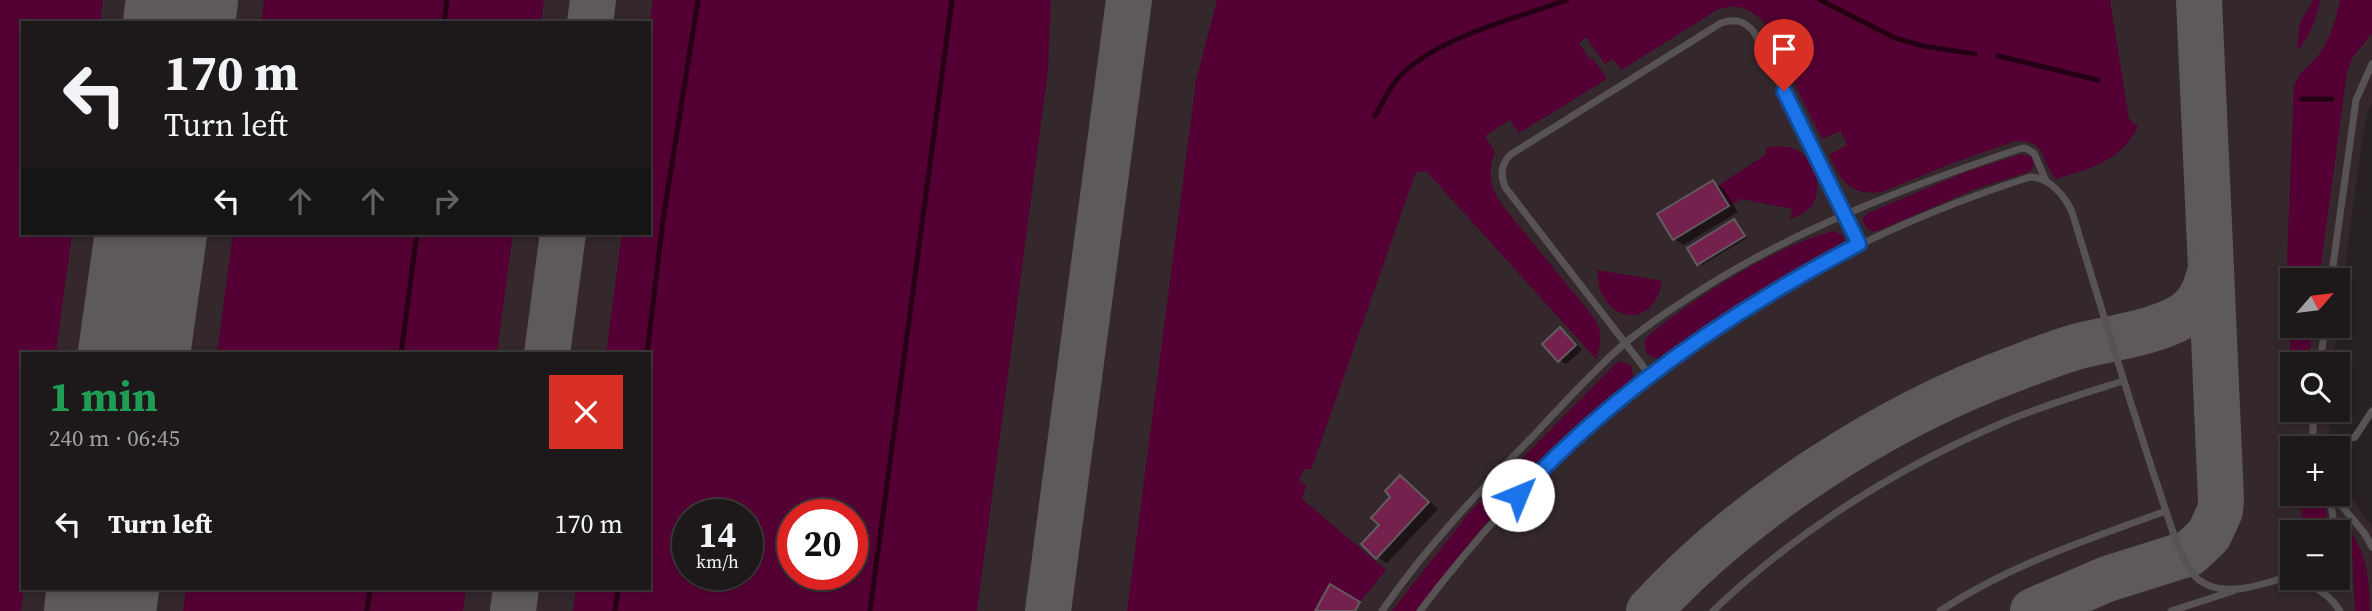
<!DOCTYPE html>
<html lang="en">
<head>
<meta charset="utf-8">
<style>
  :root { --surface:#1d191a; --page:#252223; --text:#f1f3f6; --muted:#a0a0a2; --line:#3b3839 }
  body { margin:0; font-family:"Source Serif 4",serif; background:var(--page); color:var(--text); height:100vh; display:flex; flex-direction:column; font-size:26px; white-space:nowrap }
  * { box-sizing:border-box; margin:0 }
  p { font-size:23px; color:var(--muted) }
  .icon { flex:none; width:38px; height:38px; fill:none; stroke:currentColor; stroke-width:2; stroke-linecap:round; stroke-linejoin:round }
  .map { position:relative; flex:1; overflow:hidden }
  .drawer { position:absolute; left:21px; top:352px; width:630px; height:238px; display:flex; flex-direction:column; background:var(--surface); border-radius:0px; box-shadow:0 4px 10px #0003,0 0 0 2px var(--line) }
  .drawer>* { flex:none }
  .top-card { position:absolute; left:21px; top:21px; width:630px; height:214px; border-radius:0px; box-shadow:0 4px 10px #0003,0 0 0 2px var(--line); background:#1d191a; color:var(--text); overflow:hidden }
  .needle { width:46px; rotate:62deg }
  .tools { position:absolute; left:2280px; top:268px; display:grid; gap:14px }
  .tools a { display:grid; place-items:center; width:70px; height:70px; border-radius:0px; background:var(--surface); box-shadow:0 4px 10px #0003,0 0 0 2px var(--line); font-size:35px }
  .speed { position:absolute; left:672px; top:499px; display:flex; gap:14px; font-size:35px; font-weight:700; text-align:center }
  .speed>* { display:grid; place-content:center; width:91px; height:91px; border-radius:50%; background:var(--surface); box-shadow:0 4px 10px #0003,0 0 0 2px var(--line); line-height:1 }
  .speed small { font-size:18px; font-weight:400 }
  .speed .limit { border:10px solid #d22; background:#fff; color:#111 }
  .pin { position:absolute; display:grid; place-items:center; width:60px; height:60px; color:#fff; margin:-72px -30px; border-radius:50% 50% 50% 0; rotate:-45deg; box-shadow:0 0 7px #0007 }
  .pin .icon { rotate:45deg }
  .me { position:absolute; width:77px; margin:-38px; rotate:45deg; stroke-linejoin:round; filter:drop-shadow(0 0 5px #0008) }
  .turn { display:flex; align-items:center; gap:24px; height:147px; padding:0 28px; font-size:32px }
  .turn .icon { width:91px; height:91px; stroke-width:2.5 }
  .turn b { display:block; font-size:49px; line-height:60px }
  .lanes { display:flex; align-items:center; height:66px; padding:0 28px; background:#0003; justify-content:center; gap:35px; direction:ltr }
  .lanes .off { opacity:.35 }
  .round { display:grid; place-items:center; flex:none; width:74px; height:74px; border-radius:0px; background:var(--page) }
  .summary { display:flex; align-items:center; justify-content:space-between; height:119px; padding:0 28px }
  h1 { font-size:42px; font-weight:700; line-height:52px; color:#1e9e55 }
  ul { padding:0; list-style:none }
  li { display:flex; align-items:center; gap:21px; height:105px; padding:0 28px }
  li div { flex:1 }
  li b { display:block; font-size:26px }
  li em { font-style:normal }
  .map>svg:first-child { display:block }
  .built { fill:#34282d; fill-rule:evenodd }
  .green { fill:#550034; fill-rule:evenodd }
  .shadow { fill:#0007 }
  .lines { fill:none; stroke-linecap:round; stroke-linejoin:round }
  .stream { stroke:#250014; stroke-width:5 }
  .taxiway { stroke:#5e595b; stroke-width:46 }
  .runway { stroke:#5e595b; stroke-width:112 }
  .building { fill:#74214e; stroke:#635c5f; stroke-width:2 }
  .service { stroke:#575355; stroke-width:7 }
  .route-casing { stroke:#114b97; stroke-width:18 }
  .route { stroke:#1a73e8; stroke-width:12 }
</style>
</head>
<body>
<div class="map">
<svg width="2372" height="611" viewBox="0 0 2372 611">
  <rect width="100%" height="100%" fill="#272123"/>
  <path class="built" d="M0,0H2372V103L2368,110L2361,146L2338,324V280H2292V326H2338L2333,364H2292V410H2327L2332,448H2292V494H2338V473L2343,485L2372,527V611H0ZM23,23H649V233H23ZM23,354H649V588H23ZM688,514H747V574H688ZM793,514H852V574H793ZM2292,532H2338V578H2292Z"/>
  <g class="green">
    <path d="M0,0H103L100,23H23V233H72L56,353L23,354L24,588L21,611H0Z"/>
    <path d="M264,0H544L541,23H261Z"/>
    <path d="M653,0H1051L1048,70L977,611H573L576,588H649V354L606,353L622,233H649V25ZM688,514H747V574H688ZM852,514V574H793V514Z"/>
    <path d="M1217,0H2110L2129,119L2138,127C2121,161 2090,169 2056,179C2040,161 2048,140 2016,141L1955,162L1882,192C1850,196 1841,181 1829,155L1847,145L1841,131L1822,139L1763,21C1749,8 1736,3 1717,10L1621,70L1613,59L1605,64L1586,37L1579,43L1590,60L1593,58L1607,79L1519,133L1510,120L1485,136L1495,152C1487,173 1490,186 1502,205L1595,319C1603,334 1601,344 1596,359L1427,172H1416L1311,470L1305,468L1299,480L1306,486L1302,499L1386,570L1360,602L1330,584L1315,611H1127L1196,81Z"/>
    <path d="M2313,0H2320C2317,19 2311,32 2300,49L2297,47L2300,23Z"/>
    <path d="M2340,0H2372V33L2353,57L2347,72L2319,280H2292V326H2313L2308,364H2292V388L2287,260L2294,86C2298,72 2309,67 2318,56C2330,41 2336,19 2340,0Z"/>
    <path d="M1775,146C1783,147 1791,147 1797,150C1815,160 1823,187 1813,204C1807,212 1799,216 1790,219L1792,209L1741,199L1731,205L1719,185L1765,155L1766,148Z"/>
    <path d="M2022,154L2031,157L2034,162L2032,170L2028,172L1973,190L1874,232L1868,229L1862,221L1864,217L1868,213L1966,172Z"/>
    <path d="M1834,231L1842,235L1844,240L1839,249C1778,282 1720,318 1663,358L1657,359L1647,354L1644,342L1647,337C1692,299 1777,245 1834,231Z"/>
    <path d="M233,233H513L497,353H217Z"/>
    <path d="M1598,270L1662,281C1652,337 1594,317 1598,270Z"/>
    <path d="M1621,361L1631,366L1634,378L1631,385C1581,427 1534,470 1491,518C1464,547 1442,580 1418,611H1392L1469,513L1615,364Z"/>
    <path d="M2299,494H2321L2327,514L2324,525L2320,527L2303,525Z"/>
    <path d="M2345,523C2367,554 2369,573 2370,611H2355L2353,559L2341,533Z"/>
    <path d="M186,588H466L463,611H183Z"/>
  </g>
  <g class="shadow">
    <path d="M1713,183L1723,188L1738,212L1684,245L1674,239Z"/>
    <path d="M1734,221L1747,238L1702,265L1699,264Z"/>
    <path d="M1561,330L1567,333L1582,350L1566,364L1559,360Z"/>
    <path d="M1400,477L1410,483L1438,509L1387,563L1377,557L1381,525Z"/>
  </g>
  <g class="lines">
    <g class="stream">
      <path d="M1820,0L1895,38L1923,46L1975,54"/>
      <path d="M444,23L447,0"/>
      <path d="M1998,56L2098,80"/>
      <path d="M2302,99H2332"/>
      <path d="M1375,116C1383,102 1390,86 1401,75C1439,37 1516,18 1567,0"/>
      <path d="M401,354L417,233"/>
      <path d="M647,354L663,220L698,0"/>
      <path d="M367,611L370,588"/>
      <path d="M615,611L618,588"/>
      <path d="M870,611L952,0"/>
    </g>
    <g class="taxiway">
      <path d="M590,23L593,0"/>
      <path d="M547,354L563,233"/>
      <path d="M513,611L516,588"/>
      <path d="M1048,611L1129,0"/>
      <path d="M1649,611C1742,509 1884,417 2014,369C2035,361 2057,352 2079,346C2111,338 2153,333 2181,317C2200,306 2206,289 2211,269L2199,0"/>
      <path d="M2033,611L2107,579L2190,553L2209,535L2220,511L2221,500L2211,269"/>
    </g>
    <g class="runway">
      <path d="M179,23L182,0"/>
      <path d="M134,354L151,233"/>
      <path d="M100,611L103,588"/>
    </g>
  </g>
  <g class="building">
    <path d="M1713,180L1729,206L1673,240L1657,214Z"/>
    <path d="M1734,219L1745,236L1697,265L1687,248Z"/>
    <path d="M1560,327L1576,345L1558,362L1542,344Z"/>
    <path d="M1400,475L1429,502L1376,559L1361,544L1379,525L1371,518L1390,497L1385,491Z"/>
    <path d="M1330,584L1360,602L1355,611H1315Z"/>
  </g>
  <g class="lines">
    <g class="service">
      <path d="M2331,280L2356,100L2372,64"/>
      <path d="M2320,364L2325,326"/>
      <path d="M1649,374L1505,187C1500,174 1501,165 1510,155L1721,23C1736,18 1744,21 1754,32L1859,245"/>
      <path d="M2312,448L2355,437L2372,411"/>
      <path d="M2312,448L2314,410"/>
      <path d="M2329,494L2333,517L2330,532"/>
      <path d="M2332,494L2365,534L2372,547"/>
      <path d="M2284,578C2308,583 2326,589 2340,611"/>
      <path d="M1382,611C1426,547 1481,489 1535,434C1564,403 1593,371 1625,343C1645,327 1668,311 1690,297C1790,231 1906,187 2019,149L2025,148L2034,153L2046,181"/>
      <path d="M1420,611C1578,401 1779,257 2030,177C2049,177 2065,196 2072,212C2099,301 2126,390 2155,478C2164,503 2180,565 2199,580C2225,600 2266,583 2292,575"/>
      <path d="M1713,611C1797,531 1895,469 2002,423C2041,406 2082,394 2123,381"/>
      <path d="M1940,611C2009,565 2089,539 2166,511"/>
      <path d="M2171,611L2233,591"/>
    </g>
  </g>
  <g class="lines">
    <g class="route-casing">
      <path id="route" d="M1518,495C1615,390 1733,310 1859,244L1784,91"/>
    </g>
    <use href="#route" class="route"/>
  </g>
</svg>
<div class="tools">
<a><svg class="needle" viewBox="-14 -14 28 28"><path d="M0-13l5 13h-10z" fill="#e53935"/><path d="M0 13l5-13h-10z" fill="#a0a0a2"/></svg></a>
<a><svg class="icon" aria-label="search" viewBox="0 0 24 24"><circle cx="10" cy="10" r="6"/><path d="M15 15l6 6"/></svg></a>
<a>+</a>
<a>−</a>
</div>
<div class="speed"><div>14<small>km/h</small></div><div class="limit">20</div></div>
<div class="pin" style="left:1784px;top:91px;background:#d93025"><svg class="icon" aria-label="arrive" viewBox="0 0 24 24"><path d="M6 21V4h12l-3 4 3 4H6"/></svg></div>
<svg class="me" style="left:1518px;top:495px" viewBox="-20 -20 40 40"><circle r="19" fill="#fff"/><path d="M0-13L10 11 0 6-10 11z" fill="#1a73e8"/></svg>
<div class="top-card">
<div class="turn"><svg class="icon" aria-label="left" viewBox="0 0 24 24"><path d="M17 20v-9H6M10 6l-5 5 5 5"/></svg><div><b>170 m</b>Turn left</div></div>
<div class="lanes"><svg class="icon" aria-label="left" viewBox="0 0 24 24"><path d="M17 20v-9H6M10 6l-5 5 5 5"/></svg><svg class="icon off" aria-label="ahead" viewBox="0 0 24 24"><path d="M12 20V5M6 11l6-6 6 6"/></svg><svg class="icon off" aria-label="ahead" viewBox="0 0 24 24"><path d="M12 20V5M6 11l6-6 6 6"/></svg><svg class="icon off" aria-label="right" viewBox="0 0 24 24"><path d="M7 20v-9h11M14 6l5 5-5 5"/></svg></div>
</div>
<section class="drawer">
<div class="summary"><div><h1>1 min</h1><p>240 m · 06:45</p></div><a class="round" style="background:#d93025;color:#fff"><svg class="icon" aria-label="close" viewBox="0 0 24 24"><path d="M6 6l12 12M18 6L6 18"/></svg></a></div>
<ul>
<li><svg class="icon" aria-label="left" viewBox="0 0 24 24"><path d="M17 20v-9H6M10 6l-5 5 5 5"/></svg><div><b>Turn left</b></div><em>170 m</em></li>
</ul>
</section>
</div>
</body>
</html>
